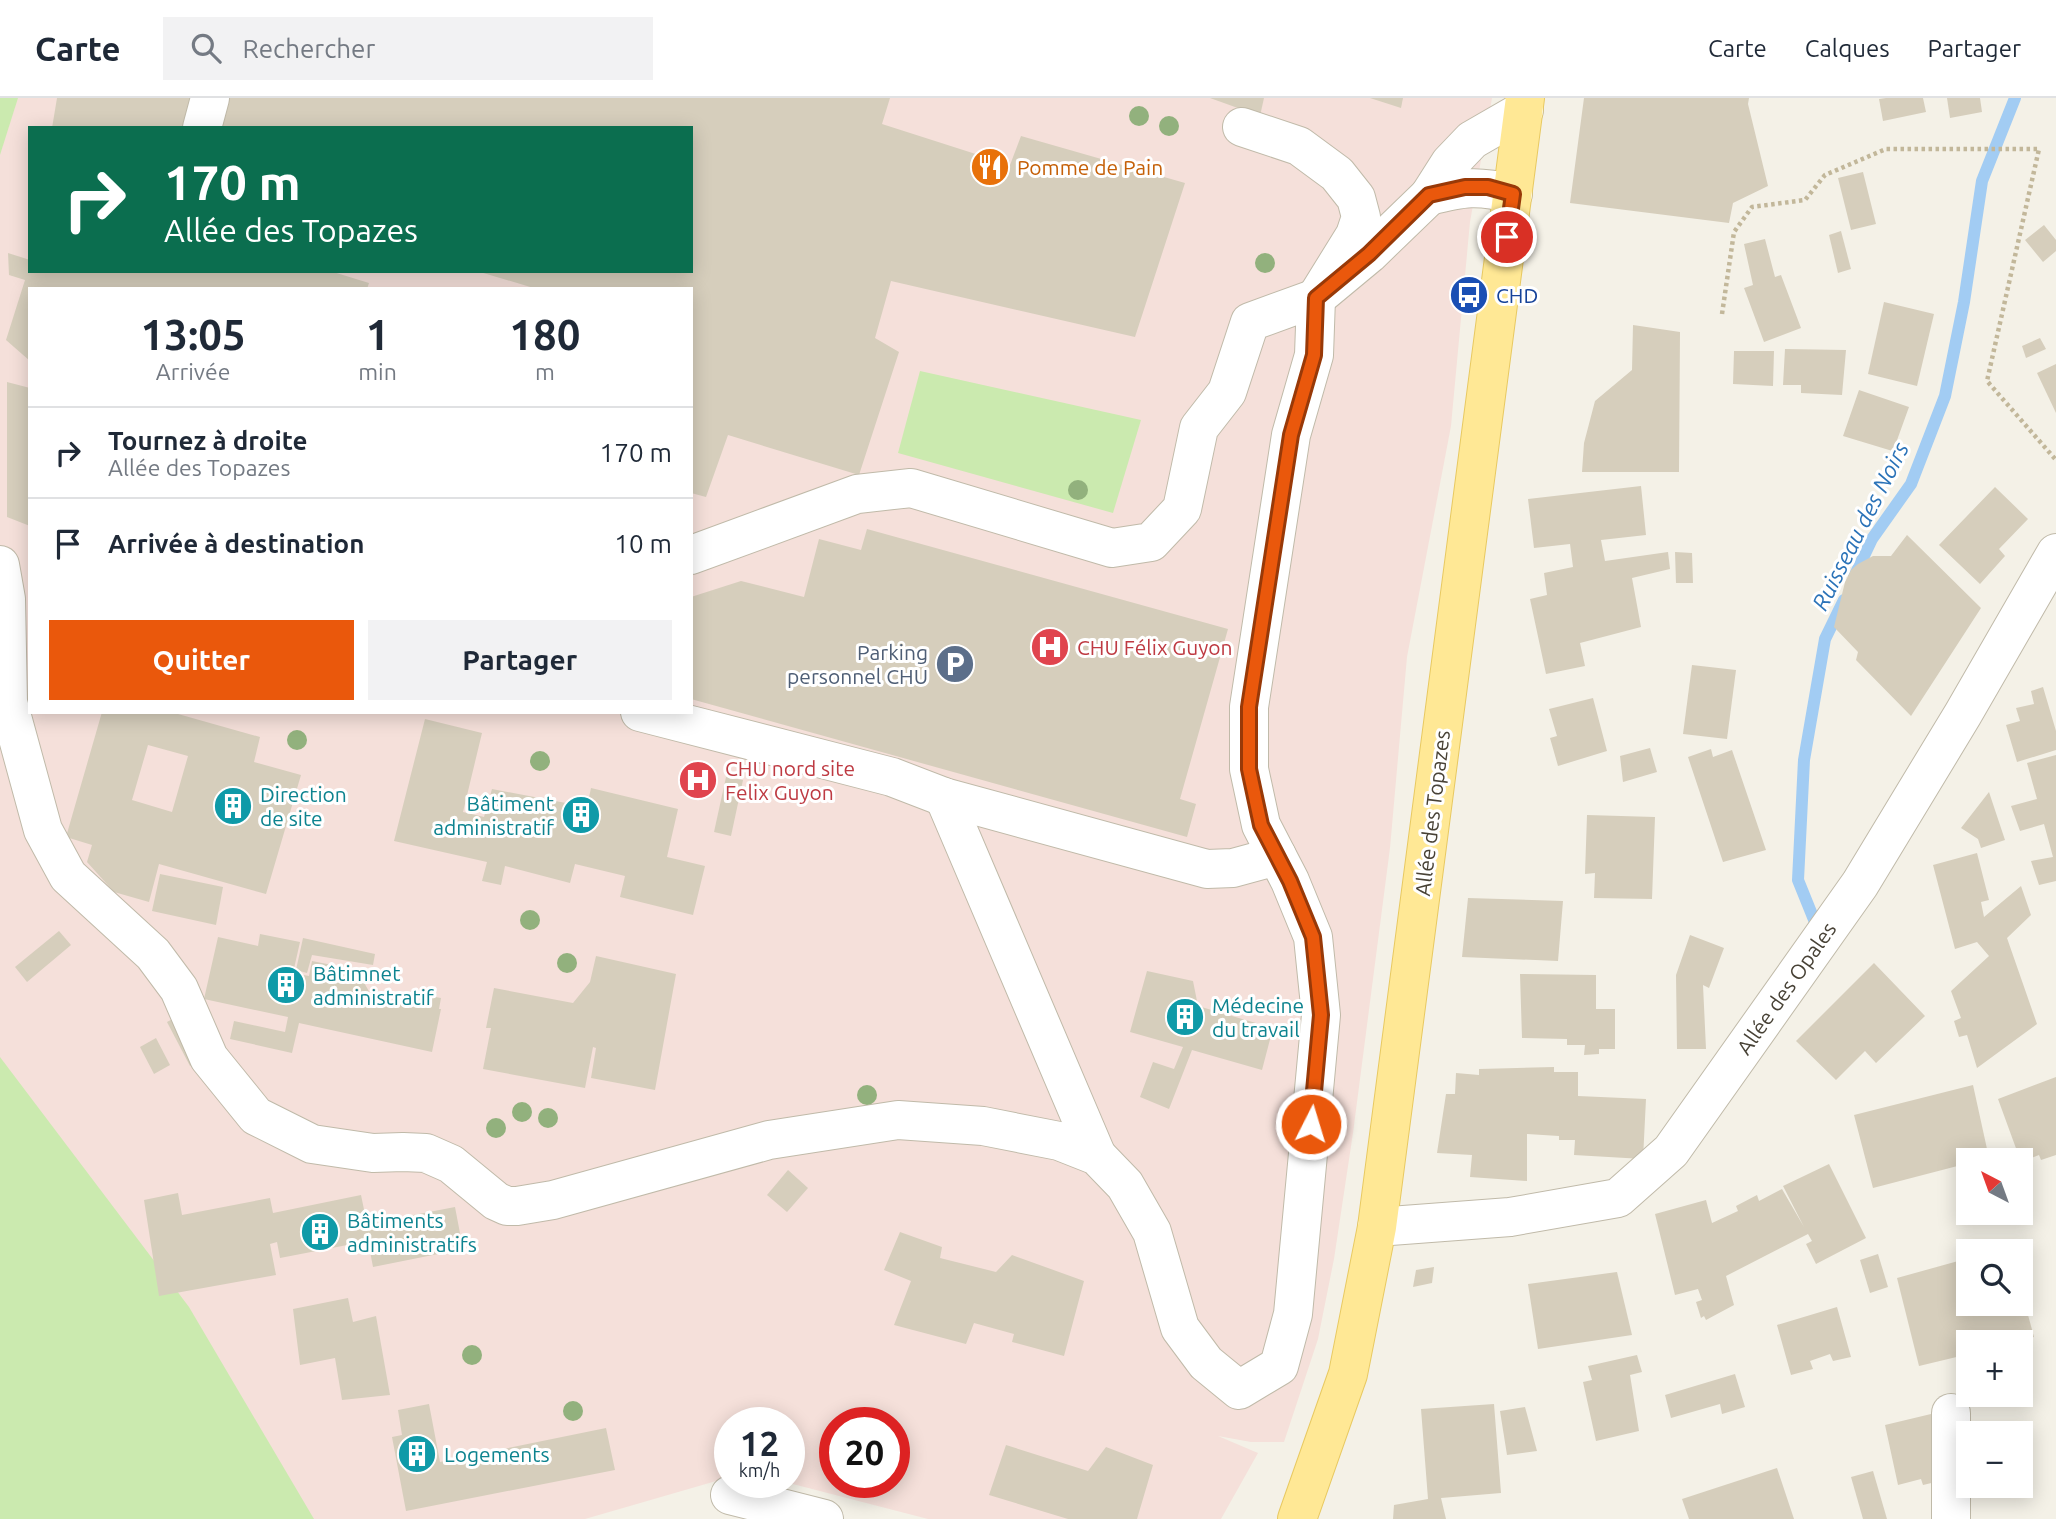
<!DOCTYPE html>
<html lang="fr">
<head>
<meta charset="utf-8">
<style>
  :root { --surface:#fff; --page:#f2f2f3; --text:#1f2937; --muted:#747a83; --line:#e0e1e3; --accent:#ea580c }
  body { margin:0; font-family:Ubuntu,sans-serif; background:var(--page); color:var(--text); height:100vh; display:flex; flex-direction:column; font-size:26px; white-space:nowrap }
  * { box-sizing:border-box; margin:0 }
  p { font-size:23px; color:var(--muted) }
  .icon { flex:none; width:38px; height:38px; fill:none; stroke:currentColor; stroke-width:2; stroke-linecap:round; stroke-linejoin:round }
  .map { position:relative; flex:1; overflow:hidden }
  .sheet { position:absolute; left:28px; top:189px; width:665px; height:427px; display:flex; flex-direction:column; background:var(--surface); border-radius:0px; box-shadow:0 4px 18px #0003 }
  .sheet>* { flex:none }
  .hud { position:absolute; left:28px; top:28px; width:665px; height:147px; border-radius:0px; box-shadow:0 4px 18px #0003; background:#0b6e4f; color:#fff; overflow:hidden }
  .needle { width:46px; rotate:319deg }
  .tools { position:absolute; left:1956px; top:1050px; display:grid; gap:14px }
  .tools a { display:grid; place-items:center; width:77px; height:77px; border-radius:0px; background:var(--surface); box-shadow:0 4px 18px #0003; font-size:35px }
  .speed { position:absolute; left:714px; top:1309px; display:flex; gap:14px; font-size:35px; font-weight:700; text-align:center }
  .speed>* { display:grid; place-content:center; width:91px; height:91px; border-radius:50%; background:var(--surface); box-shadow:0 4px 18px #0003; line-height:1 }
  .speed small { font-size:18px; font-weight:400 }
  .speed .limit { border:10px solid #d22; background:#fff; color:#111 }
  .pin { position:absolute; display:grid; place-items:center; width:60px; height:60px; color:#fff; margin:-30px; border:4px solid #fff; border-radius:50%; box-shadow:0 2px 7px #0007 }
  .me { position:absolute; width:77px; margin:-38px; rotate:5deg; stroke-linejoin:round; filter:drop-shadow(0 0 5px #0008) }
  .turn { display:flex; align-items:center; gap:24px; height:147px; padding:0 21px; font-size:32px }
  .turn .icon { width:91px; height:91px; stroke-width:2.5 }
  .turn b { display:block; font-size:49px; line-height:60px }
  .eta { display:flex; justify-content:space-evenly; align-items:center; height:119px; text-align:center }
  .eta b { font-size:42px; font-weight:700; line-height:49px }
  .cta { display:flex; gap:14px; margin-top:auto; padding:14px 21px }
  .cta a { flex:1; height:80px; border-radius:0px; background:var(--accent); color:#fff; font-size:28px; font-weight:700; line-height:80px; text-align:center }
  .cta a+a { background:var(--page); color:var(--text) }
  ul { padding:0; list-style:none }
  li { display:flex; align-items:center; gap:21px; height:91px; padding:0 21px; border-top:2px solid var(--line) }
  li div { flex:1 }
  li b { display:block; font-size:26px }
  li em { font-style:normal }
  header { display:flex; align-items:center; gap:42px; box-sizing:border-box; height:98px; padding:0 35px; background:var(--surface); border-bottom:2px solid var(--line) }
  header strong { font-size:33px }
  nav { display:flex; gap:38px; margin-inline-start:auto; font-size:24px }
  .search { width:490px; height:63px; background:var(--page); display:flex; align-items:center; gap:18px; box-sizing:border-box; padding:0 24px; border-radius:0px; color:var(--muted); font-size:26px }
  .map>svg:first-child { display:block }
  .medical { fill:#f5e0da; fill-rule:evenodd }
  .green { fill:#cbeaaf }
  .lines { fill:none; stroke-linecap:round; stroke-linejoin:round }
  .stream { stroke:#a2ccf3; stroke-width:12 }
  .building { fill:#d6cebc; fill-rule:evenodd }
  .minor-casing { stroke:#c0baa9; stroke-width:40 }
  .major-casing { stroke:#e8c961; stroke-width:40 }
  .path { stroke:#c2b79a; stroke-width:4.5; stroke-dasharray:3.5 3.5; stroke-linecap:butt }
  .minor { stroke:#fff; stroke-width:38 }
  .major { stroke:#ffe895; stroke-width:38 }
  .tree { fill:#92b17d }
  .route-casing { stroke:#983908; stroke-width:18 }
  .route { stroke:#ea580c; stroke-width:12 }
  .labels { text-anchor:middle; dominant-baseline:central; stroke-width:6; stroke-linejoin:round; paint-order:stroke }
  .food-label { font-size:21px; fill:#c56008; stroke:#fff; text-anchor:start }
  .transit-label { font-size:21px; fill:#164399; stroke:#fff; text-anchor:start }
  .health-label { font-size:21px; fill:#be3a42; stroke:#fff; text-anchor:start }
  .service-label { font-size:21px; fill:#4e5e75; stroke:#fff; text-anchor:end }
  .culture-label { font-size:21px; fill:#0d838f; stroke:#fff; text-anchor:start }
  .street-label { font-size:21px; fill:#484236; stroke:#fff }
  .water-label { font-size:23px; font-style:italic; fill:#2b73b8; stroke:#fff }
</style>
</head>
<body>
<header>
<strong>Carte</strong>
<div class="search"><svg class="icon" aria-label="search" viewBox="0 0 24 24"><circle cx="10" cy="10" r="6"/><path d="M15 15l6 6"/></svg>Rechercher</div>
<nav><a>Carte</a><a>Calques</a><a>Partager</a></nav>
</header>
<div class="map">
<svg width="2056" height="1421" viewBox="0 0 2056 1421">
  <rect width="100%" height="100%" fill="#f4f1e7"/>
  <path class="medical" d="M0,0H1492L1470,124L1451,328L1407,559L1390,750L1353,1035L1334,1161L1318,1241L1284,1344H1251L1218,1338L1258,1355L1221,1421H928L785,1384H789V1325H730V1379L585,1421H256L0,984ZM30,30H691V173H30ZM30,191H691V614H30ZM835,1325H894V1384H835Z"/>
  <g class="green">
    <path d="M0,0H18L0,57Z"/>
    <path d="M920,273L1141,322L1113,415L898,355Z"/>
    <path d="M0,959L189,1209L314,1421H0Z"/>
  </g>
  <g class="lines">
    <g class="stream">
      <path d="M1854,479L1872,441L1911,386L1945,298L1964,204L1982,83L2015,0"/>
      <path d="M1819,834L1798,782L1804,662L1825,541L1844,502"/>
    </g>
  </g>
  <g class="building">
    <path d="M57,0H193L185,30H52Z"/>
    <path d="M222,0H890L882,26L1010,67L1021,38L1185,85L1135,239L891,183L875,240L899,254L859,377L728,337L706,399L691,395V191H537L480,174L691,173V30H214Z"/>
    <path d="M1210,0H1264L1260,18Z"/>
    <path d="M1370,0H1403L1401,10Z"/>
    <path d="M1584,0H1749L1748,6L1768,88L1733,105L1729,125L1570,105Z"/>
    <path d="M1886,0H1923L1926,14L1883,23L1879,1Z"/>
    <path d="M1947,0H1980L1982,14L1950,20Z"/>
    <path d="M1863,74L1876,126L1851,132L1838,80Z"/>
    <path d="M2044,127L2056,142V153L2043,164L2025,142Z"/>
    <path d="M1841,133L1851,171L1838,175L1829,137Z"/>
    <path d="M1765,141L1775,179L1781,177L1801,230L1764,244L1744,190L1753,187L1744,146Z"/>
    <path d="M8,155L30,162V173H330L369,185L367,191H30V263L6,242L25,182L9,177Z"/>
    <path d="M1884,204L1934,216L1917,288L1868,276Z"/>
    <path d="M1633,227L1680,234L1679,374H1582L1584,345L1595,303L1632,272Z"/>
    <path d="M2040,240L2046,251L2026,260L2022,248Z"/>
    <path d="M1785,251L1846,252L1842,297L1801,295V287H1783Z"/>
    <path d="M1734,253H1774L1773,288L1733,286Z"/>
    <path d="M2056,266V315L2037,275Z"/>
    <path d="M7,284L30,290V428L7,419Z"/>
    <path d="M1859,292L1909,309L1896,345L1903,348L1899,355L1843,338Z"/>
    <path d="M1641,388L1646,437L1601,442L1605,463L1668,454L1670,471L1632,480L1641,529L1580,545L1585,568L1546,576L1530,501L1547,497L1544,475L1573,469L1570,446L1534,450L1528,401Z"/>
    <path d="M1995,389L2028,421L1999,451L2005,458L1980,486L1939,447Z"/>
    <path d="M867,431L1228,531L1180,701L1196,706L1187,739L691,601V499L741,483L804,499L819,441L861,452Z"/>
    <path d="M1907,437L1981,510L1911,618L1856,562L1858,554L1834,529L1845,484L1851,472L1858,466L1873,458H1891Z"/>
    <path d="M1675,454L1692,455L1693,485H1676Z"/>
    <path d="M1692,567L1736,572L1727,641L1683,636Z"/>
    <path d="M2043,589L2056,633V652L2017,664L2006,627L2020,623L2016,610L2034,606L2031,593Z"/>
    <path d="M1593,600L1607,653L1558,668L1550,640L1557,638L1549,611Z"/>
    <path d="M102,614H171L260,639L254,664L301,677L266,796L159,766L149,804L114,794L87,764L92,747L66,739ZM148,647L188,658L172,714L132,702Z"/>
    <path d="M425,621L482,635L463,714L484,719L492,691L587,709L591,690L678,711L667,759L705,768L693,817L620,799L625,778L575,766L570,785L505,768L501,787L482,783L487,764L394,743Z"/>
    <path d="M1650,650L1657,674L1623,684L1620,658Z"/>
    <path d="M1711,651L1713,659L1732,652L1766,752L1723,764L1688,659Z"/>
    <path d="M2056,657V783L2039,787L2031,763L2053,759L2044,726L2020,733L2011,708L2037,701L2027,665Z"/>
    <path d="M726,679L743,682L731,738L714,734Z"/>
    <path d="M1989,694L2005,742L1981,750L1978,741L1961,730Z"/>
    <path d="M1587,717L1655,719L1652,801L1594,800L1595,775L1585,776Z"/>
    <path d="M1977,755L1989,802L1981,804L1984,819L2021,788L2031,817L2007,840L2037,926L1977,970L1967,937L1959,939L1954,923L1961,920L1951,893L1989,858L1977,844L1955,851L1933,767Z"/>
    <path d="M160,776L223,789L216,827L152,813Z"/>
    <path d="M1468,800L1563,803L1558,863L1462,859Z"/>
    <path d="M59,833L71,847L27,884L15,869Z"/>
    <path d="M260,836L300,844L293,875L309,878L312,863L357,872L371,897L428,908L430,898L441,900L439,911H441L432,954L299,925L292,955L230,941L234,923L285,934L288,919L204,901L218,839L258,848Z"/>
    <path d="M1690,837L1724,850L1709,890L1703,887L1706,951H1677L1676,877Z"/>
    <path d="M303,840L375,856L373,867L312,857L307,875L296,872Z"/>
    <path d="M596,858L676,876L655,992L591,980L596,950L593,949L585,990L483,971L491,930H486L494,890L573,905L590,884Z"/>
    <path d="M1874,865L1925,918L1876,965L1865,953L1836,982L1796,943Z"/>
    <path d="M1147,873L1193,883L1198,908L1273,930L1262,972L1192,952L1169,1011L1140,999L1153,964L1174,971L1183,949L1130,934Z"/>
    <path d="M1520,876L1596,877V911H1615V951H1599V956L1584,957L1585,947H1567V941L1522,940Z"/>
    <path d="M176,919L200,962L190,968L167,924Z"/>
    <path d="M156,940L170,967L154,976L140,949Z"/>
    <path d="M1554,969V974H1578V998L1646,1001L1643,1061L1574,1057L1575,1042H1559V1038L1527,1036V1083L1470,1079L1472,1057L1437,1055L1446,996H1455L1456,975L1479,977V971Z"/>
    <path d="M2056,979V1057L2041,1062L2039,1057L2021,1064L1998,1001Z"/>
    <path d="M1973,987L1989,1060L1969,1062V1065L1873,1090L1854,1017Z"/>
    <path d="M1829,1066L1866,1140L1816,1166L1806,1146L1812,1143L1808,1136L1726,1178L1734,1207L1706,1222L1704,1218L1701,1220L1696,1204L1702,1202L1698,1191L1675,1197L1655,1116L1706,1102L1712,1125L1738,1113L1736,1108L1757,1097L1759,1103L1782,1091L1804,1129L1783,1088Z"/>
    <path d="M788,1072L808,1090L787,1114L767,1097Z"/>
    <path d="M178,1095L182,1117L270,1100L273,1115L361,1097L367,1126L455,1109L463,1151L373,1169L368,1143L280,1160L277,1144L270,1146L276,1177L159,1198L144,1102Z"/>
    <path d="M900,1134L942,1149L940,1160L996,1174L1012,1157L1084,1183L1064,1258L1012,1244L1014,1236L974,1225L966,1246L894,1227L911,1183L884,1172Z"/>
    <path d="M1878,1156L1888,1189L1870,1195L1860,1162Z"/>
    <path d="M1969,1160V1206H2021L2022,1195L2034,1239L2013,1244H1969V1256L1919,1268L1897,1180Z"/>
    <path d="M1434,1169L1432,1185L1413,1189L1416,1172Z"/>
    <path d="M1617,1174L1632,1237L1538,1251L1528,1186Z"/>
    <path d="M348,1200L353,1224L376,1218L390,1297L342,1302L335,1260L300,1267L293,1211Z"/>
    <path d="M1837,1209L1851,1259L1833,1263L1830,1256L1810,1263L1813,1271L1791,1277L1777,1227Z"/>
    <path d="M1637,1257L1642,1274L1630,1277L1639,1333L1596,1343L1583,1284L1592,1282L1588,1268Z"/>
    <path d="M1735,1276L1745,1309L1722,1316L1720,1306L1671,1320L1665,1297Z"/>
    <path d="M429,1306L440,1364L606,1330L615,1372L406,1413L392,1339L402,1337L398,1312Z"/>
    <path d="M1494,1306L1501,1395L1441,1400L1446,1421H1393L1394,1407L1428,1401L1421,1311Z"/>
    <path d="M1525,1309L1537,1353L1507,1357L1500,1313Z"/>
    <path d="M1931,1316L1948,1381L1923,1387L1921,1381L1898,1387L1885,1327Z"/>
    <path d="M1006,1347L1088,1373L1106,1349L1153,1367L1137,1421H1068L989,1397Z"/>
    <path d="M1777,1370L1794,1421H1689L1682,1401Z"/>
    <path d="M1873,1373L1887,1421H1863L1851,1379Z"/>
  </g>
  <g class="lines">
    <g class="minor-casing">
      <g id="minor">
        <path d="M202,30L210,0"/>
        <path d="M1513,96C1477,87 1464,89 1429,98L1450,65L1472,42L1524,12"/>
        <path d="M691,457L857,396L911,390L1112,450L1151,444L1182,411L1199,330L1227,294L1250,224L1316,200L1369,156L1429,98"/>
        <path d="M0,467L6,501L8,604L43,732L68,778L153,856L179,891L209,960L256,1018L312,1046L373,1055L403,1054L426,1055L451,1066L496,1103L507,1108H517L553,1102L769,1042L898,1022L983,1028L1059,1043L1097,1058L1125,1087L1152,1134L1180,1230L1206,1265L1239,1292L1279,1268L1293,1216L1321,917L1313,839L1290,783L1261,727L1249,671V609L1291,337L1314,257L1316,200L1355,137L1361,119L1356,100L1337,76L1299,48L1242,29"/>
        <path d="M640,614L892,679L944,699L1207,771L1233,770L1277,758"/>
        <path d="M944,699L1097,1058"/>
        <path d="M1377,1129L1510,1119L1618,1100L1671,1053L1860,786L1963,616L2056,455"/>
        <path d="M730,1397L824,1421"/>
        <path d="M1951,1421V1315"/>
      </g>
    </g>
    <g class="major-casing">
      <path id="major" d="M1297,1421L1348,1276L1377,1129L1525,0"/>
    </g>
    <path class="path" d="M1722,216L1734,134L1752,109L1805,102L1825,77L1886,51H2039L1987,283L2056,362"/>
    <use href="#minor" class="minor"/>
    <use href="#major" class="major"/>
  </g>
  <g class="tree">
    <circle cx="1139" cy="18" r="10"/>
    <circle cx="1169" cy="28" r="10"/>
    <circle cx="1265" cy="165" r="10"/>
    <circle cx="1078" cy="392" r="10"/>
    <circle cx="297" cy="642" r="10"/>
    <circle cx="540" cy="663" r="10"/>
    <circle cx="530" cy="822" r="10"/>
    <circle cx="567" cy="865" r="10"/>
    <circle cx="867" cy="997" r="10"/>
    <circle cx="522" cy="1014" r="10"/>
    <circle cx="548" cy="1020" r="10"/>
    <circle cx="496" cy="1030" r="10"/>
    <circle cx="472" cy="1257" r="10"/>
    <circle cx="573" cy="1313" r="10"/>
  </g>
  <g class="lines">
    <g class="route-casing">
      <path id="route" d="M1311,1026L1321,917L1313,839L1290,783L1261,727L1249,671V609L1291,337L1314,257L1316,200L1369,156L1429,97L1465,89H1488L1513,96L1507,139"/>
    </g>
    <use href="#route" class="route"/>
  </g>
  <defs>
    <g id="restaurant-disc" transform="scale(2.0125)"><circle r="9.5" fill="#e8710a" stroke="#fff"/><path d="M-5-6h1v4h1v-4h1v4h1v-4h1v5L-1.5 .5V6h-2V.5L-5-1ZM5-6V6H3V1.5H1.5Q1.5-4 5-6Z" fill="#fff"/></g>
    <g id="bus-disc" transform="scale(2.0125)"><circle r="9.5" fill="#1a4fb4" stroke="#fff"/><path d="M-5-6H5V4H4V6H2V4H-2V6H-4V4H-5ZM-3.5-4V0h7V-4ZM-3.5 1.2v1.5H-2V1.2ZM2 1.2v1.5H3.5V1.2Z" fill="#fff"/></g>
    <g id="hospital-disc" transform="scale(2.0125)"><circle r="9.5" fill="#e0444e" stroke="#fff"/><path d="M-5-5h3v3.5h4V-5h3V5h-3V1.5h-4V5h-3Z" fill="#fff"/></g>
    <g id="parking-disc" transform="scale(2.0125)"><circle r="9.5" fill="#5c6f8a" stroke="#fff"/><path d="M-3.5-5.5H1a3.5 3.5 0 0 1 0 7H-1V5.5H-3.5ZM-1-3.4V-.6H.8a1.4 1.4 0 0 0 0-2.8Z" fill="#fff"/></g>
    <g id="building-disc" transform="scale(2.0125)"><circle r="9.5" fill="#0f9aa8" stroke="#fff"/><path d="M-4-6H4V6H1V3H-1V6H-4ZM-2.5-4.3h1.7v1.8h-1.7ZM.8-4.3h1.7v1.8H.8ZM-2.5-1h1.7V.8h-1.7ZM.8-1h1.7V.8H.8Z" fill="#fff"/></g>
  </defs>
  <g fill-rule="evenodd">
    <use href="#restaurant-disc" x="990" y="69"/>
    <use href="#bus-disc" x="1469" y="197"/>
    <use href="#hospital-disc" x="1050" y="549"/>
    <use href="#parking-disc" x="955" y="566"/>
    <use href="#hospital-disc" x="698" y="682"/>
    <use href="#building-disc" x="233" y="708"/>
    <use href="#building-disc" x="581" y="717"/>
    <use href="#building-disc" x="286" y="887"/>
    <use href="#building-disc" x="1185" y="919"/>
    <use href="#building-disc" x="320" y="1134"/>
    <use href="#building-disc" x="417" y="1356"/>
  </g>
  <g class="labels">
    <g class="food-label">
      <text x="1017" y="69">Pomme de Pain</text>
    </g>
    <g class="transit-label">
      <text x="1496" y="197">CHD</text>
    </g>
    <g class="health-label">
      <text x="1077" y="549">CHU Félix Guyon</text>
      <text x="725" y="670">CHU nord site<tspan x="725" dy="24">Felix Guyon</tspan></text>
    </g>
    <g class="service-label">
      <text x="928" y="554">Parking<tspan x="928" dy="24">personnel CHU</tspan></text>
    </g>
    <g class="culture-label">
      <text x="260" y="696">Direction<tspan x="260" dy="24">de site</tspan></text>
      <text x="554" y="705" text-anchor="end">Bâtiment<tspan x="554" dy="24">administratif</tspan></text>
      <text x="313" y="875">Bâtimnet<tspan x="313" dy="24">administratif</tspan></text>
      <text x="1212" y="907">Médecine<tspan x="1212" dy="24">du travail</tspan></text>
      <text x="347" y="1122">Bâtiments<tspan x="347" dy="24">administratifs</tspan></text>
      <text x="444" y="1356">Logements</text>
    </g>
    <g class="street-label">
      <text transform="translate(1432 715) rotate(-83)">Allée des Topazes</text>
      <text transform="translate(1786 890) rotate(-55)">Allée des Opales</text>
    </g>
    <g class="water-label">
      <text transform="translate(1860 428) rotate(-63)">Ruisseau des Noirs</text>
    </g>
  </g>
</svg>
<div class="tools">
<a><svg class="needle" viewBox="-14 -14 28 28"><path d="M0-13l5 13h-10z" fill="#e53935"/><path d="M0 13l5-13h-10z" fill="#747a83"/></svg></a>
<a><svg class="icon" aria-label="search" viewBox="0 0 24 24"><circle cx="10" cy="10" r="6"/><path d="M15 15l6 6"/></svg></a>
<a>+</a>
<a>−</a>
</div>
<div class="speed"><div>12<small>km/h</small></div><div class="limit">20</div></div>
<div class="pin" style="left:1507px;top:139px;background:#d93025"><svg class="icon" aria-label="arrive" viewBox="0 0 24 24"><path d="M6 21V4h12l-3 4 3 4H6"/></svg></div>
<svg class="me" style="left:1311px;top:1026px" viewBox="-20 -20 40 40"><circle r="17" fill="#ea580c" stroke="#fff" stroke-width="3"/><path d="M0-11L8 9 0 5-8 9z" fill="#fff"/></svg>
<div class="hud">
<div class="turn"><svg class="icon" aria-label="right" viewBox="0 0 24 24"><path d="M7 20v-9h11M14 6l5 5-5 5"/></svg><div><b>170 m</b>Allée des Topazes</div></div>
</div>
<section class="sheet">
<div class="eta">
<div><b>13:05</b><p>Arrivée</p></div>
<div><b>1</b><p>min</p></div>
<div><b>180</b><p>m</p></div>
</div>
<ul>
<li><svg class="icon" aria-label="right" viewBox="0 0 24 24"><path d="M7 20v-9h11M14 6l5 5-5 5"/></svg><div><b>Tournez à droite</b><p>Allée des Topazes</p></div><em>170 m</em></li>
<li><svg class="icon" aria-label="arrive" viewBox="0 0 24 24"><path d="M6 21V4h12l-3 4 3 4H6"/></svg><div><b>Arrivée à destination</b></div><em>10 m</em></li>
</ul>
<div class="cta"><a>Quitter</a><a>Partager</a></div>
</section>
</div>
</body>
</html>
